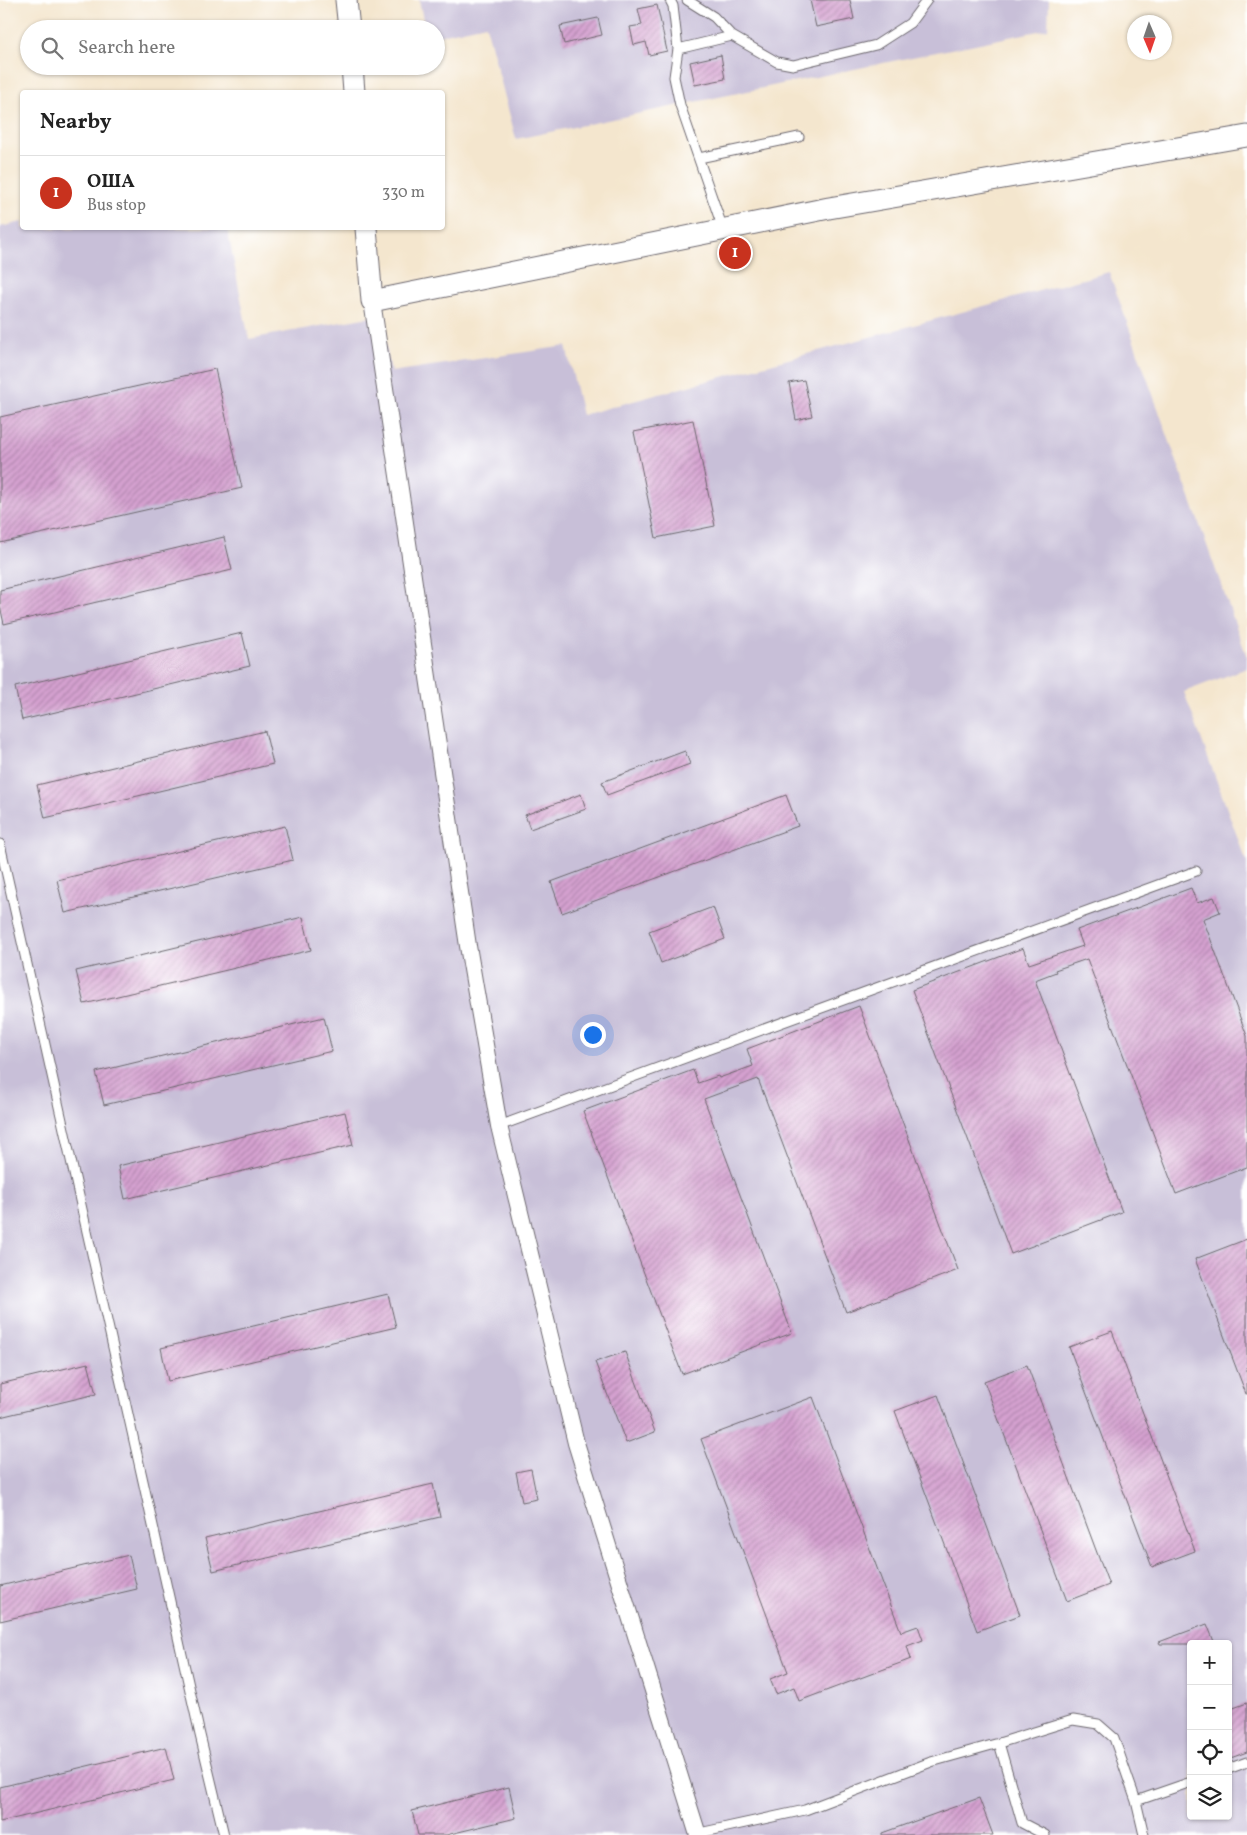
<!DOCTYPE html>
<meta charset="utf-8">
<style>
body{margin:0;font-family:Vollkorn,serif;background:#f6f6f6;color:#222}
.controls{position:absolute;right:15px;bottom:15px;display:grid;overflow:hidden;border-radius:5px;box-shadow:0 1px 4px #0004}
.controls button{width:45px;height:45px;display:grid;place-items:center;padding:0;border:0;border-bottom:1px solid #e0e0e0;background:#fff;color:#222;font:25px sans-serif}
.compass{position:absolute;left:1127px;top:15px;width:45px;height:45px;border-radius:50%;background:#fff;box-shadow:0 1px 4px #0004;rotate:178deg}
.you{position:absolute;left:592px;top:1034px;width:18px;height:18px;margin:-12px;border:4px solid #fff;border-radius:50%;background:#1a73e8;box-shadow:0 0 0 8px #1a73e833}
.badge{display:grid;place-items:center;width:32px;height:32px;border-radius:50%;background:#c8321e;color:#fff;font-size:16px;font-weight:700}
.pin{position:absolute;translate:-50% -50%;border:2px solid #fff;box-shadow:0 1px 5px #0006}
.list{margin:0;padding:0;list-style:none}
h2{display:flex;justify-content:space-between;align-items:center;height:65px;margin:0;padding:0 20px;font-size:21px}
h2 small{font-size:16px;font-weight:400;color:#767676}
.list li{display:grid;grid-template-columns:32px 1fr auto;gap:15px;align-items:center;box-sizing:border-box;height:75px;padding:0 20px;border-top:1px solid #e0e0e0}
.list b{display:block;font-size:19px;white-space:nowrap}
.list p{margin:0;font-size:16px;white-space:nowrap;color:#767676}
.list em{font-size:16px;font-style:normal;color:#767676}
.icon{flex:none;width:28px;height:28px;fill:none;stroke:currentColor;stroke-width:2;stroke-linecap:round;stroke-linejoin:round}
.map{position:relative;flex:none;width:1247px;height:1835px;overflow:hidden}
.search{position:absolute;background:#fff;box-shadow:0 1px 4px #0004;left:20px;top:20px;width:425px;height:55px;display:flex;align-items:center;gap:12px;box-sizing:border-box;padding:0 18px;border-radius:28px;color:#767676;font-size:19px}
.panel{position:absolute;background:#fff;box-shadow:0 1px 4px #0004;left:20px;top:90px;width:425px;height:140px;border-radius:5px}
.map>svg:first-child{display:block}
.industrial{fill:#c8bfd8;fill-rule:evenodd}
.building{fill:url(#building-hatch)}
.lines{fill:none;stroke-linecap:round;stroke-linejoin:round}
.service-casing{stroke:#6c676e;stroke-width:11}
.minor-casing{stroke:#6c676e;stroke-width:18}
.tertiary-casing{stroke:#6c676e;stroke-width:23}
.service{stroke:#fff;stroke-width:9}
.minor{stroke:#fff;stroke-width:16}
.tertiary{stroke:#fff;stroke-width:21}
</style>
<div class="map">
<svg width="1247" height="1835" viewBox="0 0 1247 1835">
<defs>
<pattern id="building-hatch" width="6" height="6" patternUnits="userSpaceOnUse" patternTransform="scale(1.25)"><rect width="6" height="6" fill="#d5a1d0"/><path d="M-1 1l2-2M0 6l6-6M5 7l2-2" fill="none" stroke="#ac83aa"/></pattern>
</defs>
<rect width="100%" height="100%" fill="#fff"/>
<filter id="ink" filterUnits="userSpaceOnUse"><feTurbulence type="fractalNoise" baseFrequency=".02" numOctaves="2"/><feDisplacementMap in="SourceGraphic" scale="10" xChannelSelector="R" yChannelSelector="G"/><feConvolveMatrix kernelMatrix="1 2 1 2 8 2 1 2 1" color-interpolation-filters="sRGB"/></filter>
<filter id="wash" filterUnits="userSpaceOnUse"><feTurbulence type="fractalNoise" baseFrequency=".0096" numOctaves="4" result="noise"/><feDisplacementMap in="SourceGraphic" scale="20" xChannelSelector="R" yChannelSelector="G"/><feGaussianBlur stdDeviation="1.12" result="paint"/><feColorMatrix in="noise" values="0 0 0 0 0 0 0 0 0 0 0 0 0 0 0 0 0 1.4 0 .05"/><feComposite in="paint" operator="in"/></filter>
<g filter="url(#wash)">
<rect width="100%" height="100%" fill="#f4e6ce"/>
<path class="industrial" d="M419,0H1049L1048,29L516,139L486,25L436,36V29H425Z
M22,222V228H227L249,339L380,315L391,372L566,346L582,415L1109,272L1247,657V668L1184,692L1247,863V1835H0V227ZM1191,1644H1228V1816H1191Z"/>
<g id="blocks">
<path class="building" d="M810,0H850L854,19L816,27Z
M657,5L667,51L649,55L646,42L634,45L630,27L642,25L638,9Z
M598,18L602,35L564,44L560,26Z
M721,55L725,79L695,85L690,62Z
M215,369L242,488L0,543V417Z
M804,380L812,416L796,420L789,383Z
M693,420L715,526L656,538L634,432Z
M224,537L232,570L4,624L0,606V590Z
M242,633L250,666L22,720L15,687Z
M265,731L273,764L45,818L37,785Z
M685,751L690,764L607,795L602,782Z
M581,794L586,809L530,829L525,815Z
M786,795L798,826L562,913L551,882Z
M285,826L293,860L65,913L57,880Z
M1191,888L1197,903L1214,897L1220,912L1203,919L1247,1036V1167L1176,1194L1087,959L1055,970L1056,972L1035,980L1122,1212L1011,1254L912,990L1023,948L1029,964L1083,946L1077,930Z
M713,907L725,939L661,963L649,931Z
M303,917L311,950L84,1004L76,971Z
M859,1006L958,1270L846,1312L758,1079L704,1099L792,1333L682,1374L583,1111L693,1070L698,1083L718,1076L719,1078L753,1066L747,1049Z
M324,1017L332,1051L104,1105L96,1072Z
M345,1112L353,1145L125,1199L118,1166Z
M1247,1239V1394H1246L1195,1259Z
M388,1294L396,1327L168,1381L161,1348Z
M1112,1331L1195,1551L1152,1567L1069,1347Z
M625,1352L655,1432L626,1443L595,1362Z
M88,1363L96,1394L0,1417V1384Z
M1027,1365L1109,1585L1067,1601L984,1381Z
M938,1395L1020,1615L977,1631L895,1411Z
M813,1397L901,1632L918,1626L923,1640L907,1646L911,1659L799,1701L794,1687L776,1694L770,1679L788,1672L701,1439Z
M531,1469L537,1499L522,1502L516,1472Z
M433,1484L440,1517L213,1571L205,1538Z
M129,1555L137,1589L0,1621V1586Z
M1207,1624L1215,1644H1160L1159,1642Z
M1247,1703V1752L1228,1759V1710Z
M166,1747L174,1780L0,1822V1787Z
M509,1787L516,1818L446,1835H418L412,1811Z
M979,1798L993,1835H882V1833Z"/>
</g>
</g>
<g filter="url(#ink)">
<use href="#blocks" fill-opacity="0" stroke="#6c676e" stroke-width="1"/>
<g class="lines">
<defs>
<path id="service" d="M670,0L673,6L678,49L674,77L680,105L723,229
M687,0L714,17L732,36L777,62L793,65L876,45L910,23L927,0
M678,49L732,36
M699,158L799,137
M0,844L200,1735L224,1835
M499,1126L1196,871
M999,1743L1073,1720L1098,1724L1114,1738L1136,1801L1144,1835
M1228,1769L1247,1762
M1136,1801L1191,1782
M695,1834L805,1810L931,1762L999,1743L1022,1823L1045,1835"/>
<path id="minor" d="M372,301L468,946L499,1126L576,1443L698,1835"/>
<path id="tertiary" d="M346,0L349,29
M352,66L354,92
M366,228L372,301L829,208L1247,136"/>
</defs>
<use href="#service" class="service-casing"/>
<use href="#minor" class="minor-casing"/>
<use href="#tertiary" class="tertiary-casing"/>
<use href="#service" class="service"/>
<use href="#minor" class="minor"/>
<use href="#tertiary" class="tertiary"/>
</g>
</g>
</svg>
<div class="controls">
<button>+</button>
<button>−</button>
<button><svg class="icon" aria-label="locate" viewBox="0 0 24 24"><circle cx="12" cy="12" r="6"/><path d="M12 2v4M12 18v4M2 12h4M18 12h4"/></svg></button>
<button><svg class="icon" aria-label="layers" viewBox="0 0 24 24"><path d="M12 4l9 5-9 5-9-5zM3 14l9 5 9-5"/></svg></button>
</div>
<svg class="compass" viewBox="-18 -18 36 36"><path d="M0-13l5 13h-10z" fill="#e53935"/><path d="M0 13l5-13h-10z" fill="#767676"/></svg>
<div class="you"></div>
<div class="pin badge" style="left:735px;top:253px">1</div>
<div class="search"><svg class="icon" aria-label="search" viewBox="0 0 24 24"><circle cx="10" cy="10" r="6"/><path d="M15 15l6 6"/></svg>Search here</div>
<section class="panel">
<h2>Nearby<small></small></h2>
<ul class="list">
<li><span class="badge">1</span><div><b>ОША</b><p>Bus stop</p></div><em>330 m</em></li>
</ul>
</section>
</div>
